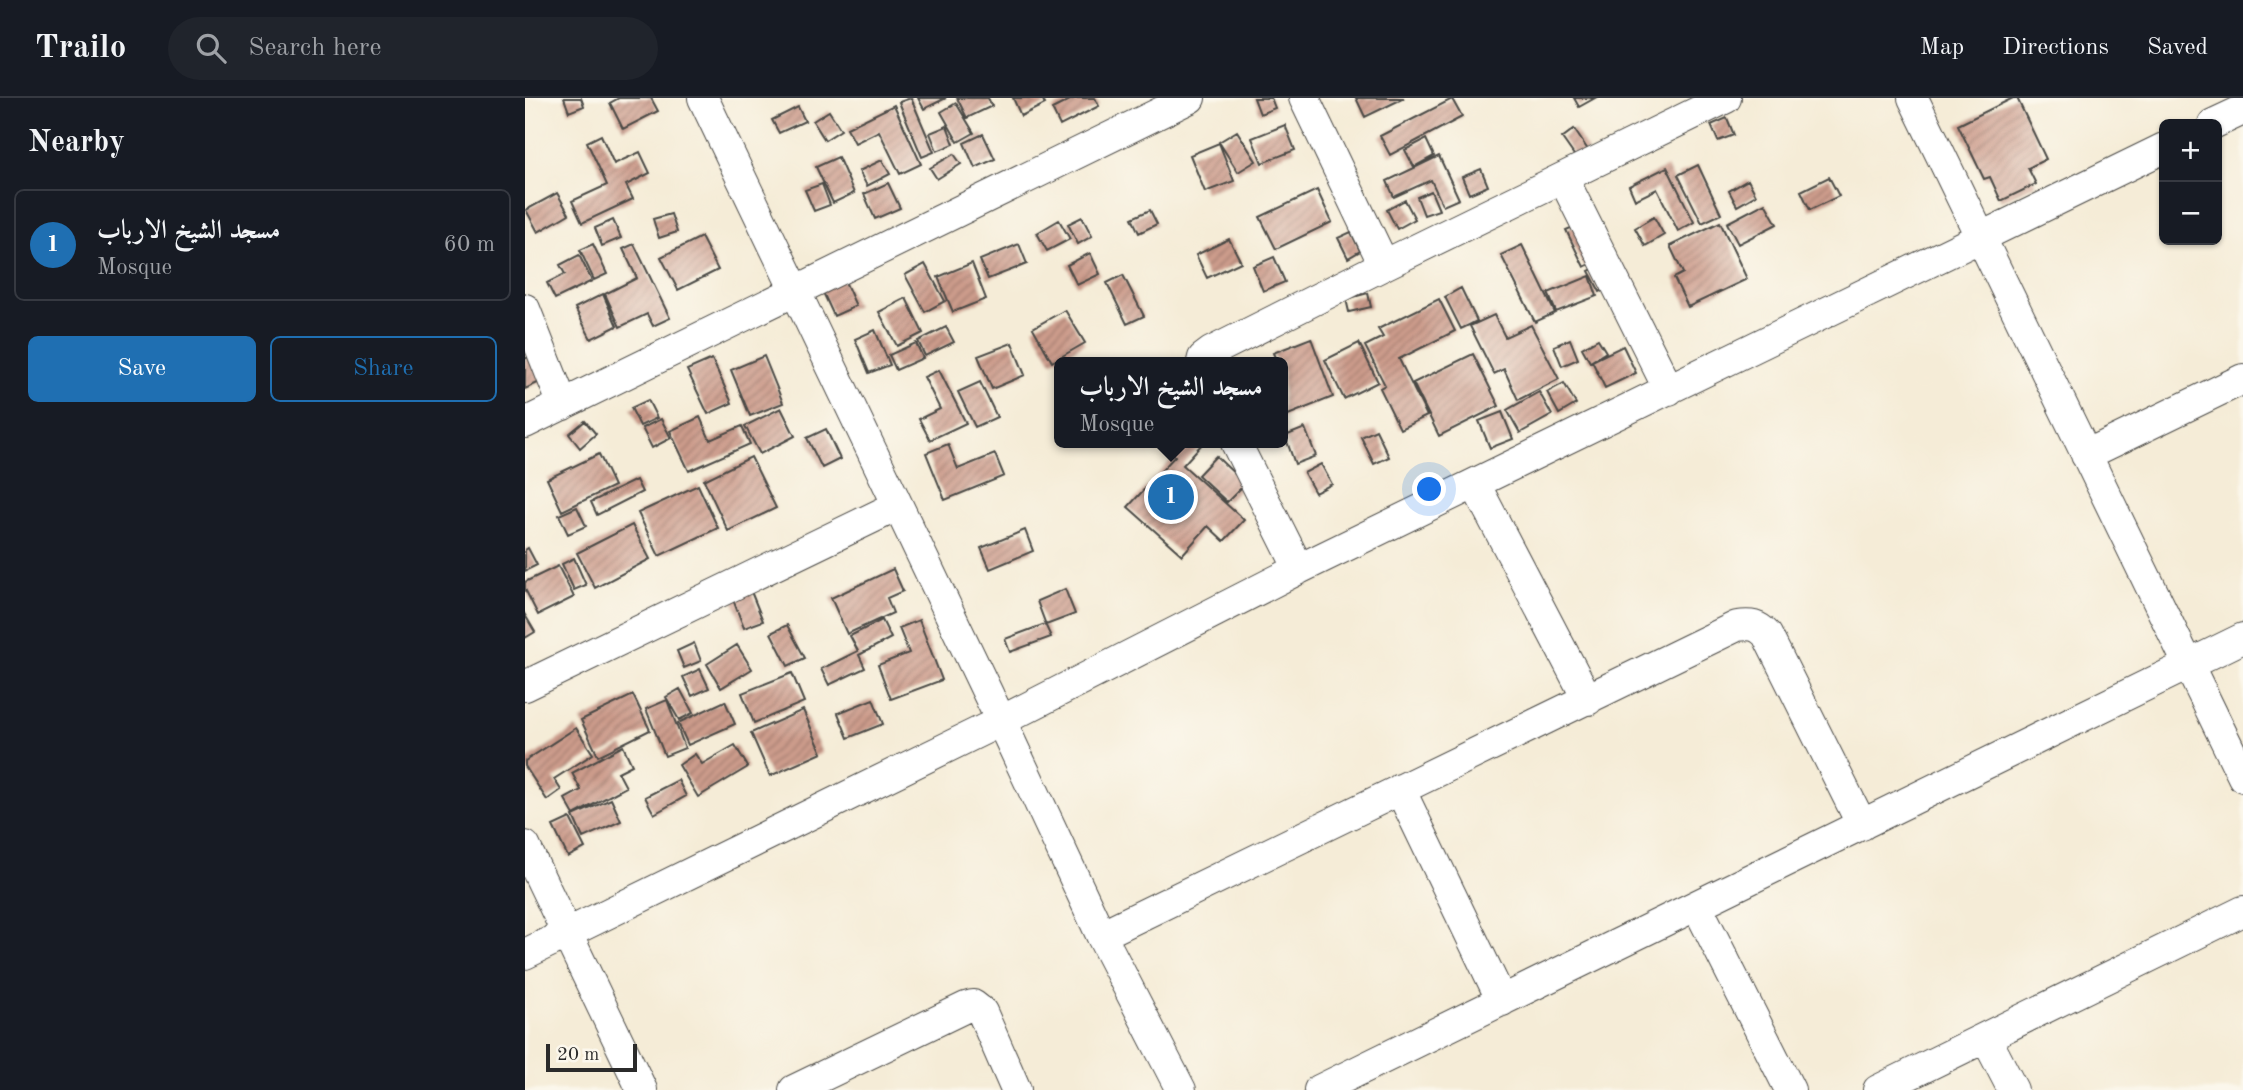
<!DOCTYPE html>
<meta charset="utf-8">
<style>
body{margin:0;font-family:"Old Standard TT",Amiri,serif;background:#20242c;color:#f1f3f6}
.controls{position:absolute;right:21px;top:21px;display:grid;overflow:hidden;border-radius:10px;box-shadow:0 2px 5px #0004}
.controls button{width:63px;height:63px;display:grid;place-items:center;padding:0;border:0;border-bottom:2px solid #363941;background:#171b24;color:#f1f3f6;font:35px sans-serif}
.scale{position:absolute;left:21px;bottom:18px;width:91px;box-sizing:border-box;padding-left:7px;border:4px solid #2b2b2b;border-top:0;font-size:19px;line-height:24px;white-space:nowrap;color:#2b2b2b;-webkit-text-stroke:5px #fbf7ec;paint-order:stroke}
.you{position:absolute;left:905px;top:392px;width:24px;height:24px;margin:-18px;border:5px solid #fff;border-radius:50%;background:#1a73e8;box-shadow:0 0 0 10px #1a73e833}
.badge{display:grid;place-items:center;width:46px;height:46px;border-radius:50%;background:#1f6fb2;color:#fff;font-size:23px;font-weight:700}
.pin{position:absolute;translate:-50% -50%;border:4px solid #fff;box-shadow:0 2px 7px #0006}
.popup{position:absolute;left:529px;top:259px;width:234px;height:91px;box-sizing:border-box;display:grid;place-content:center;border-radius:10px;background:#171b24;filter:drop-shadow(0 2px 5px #0005);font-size:23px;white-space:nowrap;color:#9ea1a6}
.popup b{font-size:26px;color:#f1f3f6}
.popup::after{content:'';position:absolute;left:50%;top:100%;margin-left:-14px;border:14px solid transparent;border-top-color:#171b24}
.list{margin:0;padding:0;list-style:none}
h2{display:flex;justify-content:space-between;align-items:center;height:91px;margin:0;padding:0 28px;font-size:30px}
h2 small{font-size:23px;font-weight:400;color:#9ea1a6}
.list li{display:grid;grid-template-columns:46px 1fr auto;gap:21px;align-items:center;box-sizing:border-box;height:112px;margin:0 14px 14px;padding:0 14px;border:2px solid #363941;border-radius:10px}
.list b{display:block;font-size:26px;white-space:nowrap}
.list p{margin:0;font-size:23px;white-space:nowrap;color:#9ea1a6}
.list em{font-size:23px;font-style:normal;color:#9ea1a6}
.actions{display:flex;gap:14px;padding:21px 28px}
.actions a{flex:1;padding:16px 0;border:2px solid #1f6fb2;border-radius:10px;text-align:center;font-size:24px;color:#1f6fb2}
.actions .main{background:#1f6fb2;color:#fff}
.icon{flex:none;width:38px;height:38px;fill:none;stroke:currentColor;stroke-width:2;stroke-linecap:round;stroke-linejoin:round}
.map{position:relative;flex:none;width:1718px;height:992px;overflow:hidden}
header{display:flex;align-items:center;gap:42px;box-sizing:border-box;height:98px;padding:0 35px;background:#171b24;border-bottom:2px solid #363941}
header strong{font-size:33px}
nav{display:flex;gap:38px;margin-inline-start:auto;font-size:24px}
.search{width:490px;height:63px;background:#20242c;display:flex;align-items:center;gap:18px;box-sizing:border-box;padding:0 24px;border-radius:38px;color:#9ea1a6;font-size:26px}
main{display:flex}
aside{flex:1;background:#171b24}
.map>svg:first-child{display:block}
.building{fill:url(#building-hatch)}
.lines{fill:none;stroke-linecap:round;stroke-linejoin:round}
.street-casing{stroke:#494845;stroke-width:32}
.street{stroke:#fff;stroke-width:30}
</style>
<header>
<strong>Trailo</strong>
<div class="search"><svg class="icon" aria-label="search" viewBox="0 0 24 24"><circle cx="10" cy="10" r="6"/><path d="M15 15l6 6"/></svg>Search here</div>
<nav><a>Map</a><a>Directions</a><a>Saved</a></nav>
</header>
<main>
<aside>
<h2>Nearby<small></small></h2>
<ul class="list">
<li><span class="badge">1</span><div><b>مسجد الشيخ الارباب</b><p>Mosque</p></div><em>60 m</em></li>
</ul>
<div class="actions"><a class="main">Save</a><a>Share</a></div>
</aside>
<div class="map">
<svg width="1718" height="992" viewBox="0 0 1718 992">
<defs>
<pattern id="building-hatch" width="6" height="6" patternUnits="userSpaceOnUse" patternTransform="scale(1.75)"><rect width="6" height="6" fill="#cc9b8b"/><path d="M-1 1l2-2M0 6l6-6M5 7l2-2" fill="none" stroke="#a67f72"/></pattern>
</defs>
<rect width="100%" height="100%" fill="#fbf7ec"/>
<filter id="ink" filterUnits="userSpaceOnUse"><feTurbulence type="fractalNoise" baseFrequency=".0143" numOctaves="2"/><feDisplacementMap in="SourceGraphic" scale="14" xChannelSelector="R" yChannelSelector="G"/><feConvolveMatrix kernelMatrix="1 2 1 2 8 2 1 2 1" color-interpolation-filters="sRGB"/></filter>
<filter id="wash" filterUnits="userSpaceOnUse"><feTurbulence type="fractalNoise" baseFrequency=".00686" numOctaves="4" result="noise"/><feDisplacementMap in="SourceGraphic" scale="28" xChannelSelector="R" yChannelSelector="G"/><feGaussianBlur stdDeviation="1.57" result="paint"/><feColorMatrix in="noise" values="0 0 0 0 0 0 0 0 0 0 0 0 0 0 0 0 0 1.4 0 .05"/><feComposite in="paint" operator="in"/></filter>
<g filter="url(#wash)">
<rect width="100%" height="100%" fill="#f5ecd7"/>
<g id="blocks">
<path class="building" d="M39,0H56L59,8L44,14Z
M94,0H126L133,13L98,31L85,5Z
M386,0L409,54L397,59L374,4Z
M393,0H421L399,11Z
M432,0H463L467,8L442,20Z
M488,0H517L520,6L496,18Z
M549,0H570L574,8L535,28L527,11Z
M729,0H746L750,10L735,16Z
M831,0H879L840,19Z
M1049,0H1070L1054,9Z
M1488,0H1492L1521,61L1503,70L1511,86L1476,103L1465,79L1459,81L1433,27Z
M927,1L937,19L865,57L855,38Z
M431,5L449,35L433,44L416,14Z
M369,7L396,66L375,76L354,33L330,45L322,30Z
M273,9L280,23L254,35L247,22Z
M304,13L316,32L300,42L288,23Z
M1202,20L1209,37L1193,43L1186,27Z
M760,27L770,52L737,65L727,40Z
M422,28L429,46L412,53L405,35Z
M1049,31L1063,52L1051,60L1037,40Z
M712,33L731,63L713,74L694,44Z
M458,36L470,61L450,70L439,45Z
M76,37L89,66L115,54L125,75L101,87L108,101L57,125L47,103L82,87L62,44Z
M901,41L909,58L889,69L880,52Z
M694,45L709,83L680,94L665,57Z
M429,56L436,66L412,81L405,70Z
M914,58L934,101L918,108L906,82L869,99L862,83Z
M313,59L329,95L308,105L291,69Z
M357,62L365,76L342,88L334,73Z
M1173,67L1196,116L1177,125L1153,77Z
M1142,69L1169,124L1153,133L1132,91L1110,102L1104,88Z
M956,71L963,88L944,96L937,79Z
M1304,79L1314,98L1285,112L1276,93Z
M1223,82L1231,97L1212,108L1204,93Z
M363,85L375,110L350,121L339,96Z
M297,86L305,107L289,113L280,92Z
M792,92L807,124L751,151L735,119Z
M906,93L914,112L899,117L892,99Z
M32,95L44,116L13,134L1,112Z
M880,102L890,121L872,131L862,112Z
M1240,105L1252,126L1213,146L1202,125Z
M625,112L632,126L614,135L607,120Z
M146,116L152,134L134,140L128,121Z
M557,119L567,138L553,146L543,126Z
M1129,119L1139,137L1120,148L1110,130Z
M88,122L96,140L77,148L70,130Z
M534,122L545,141L522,153L512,135Z
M1195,124L1222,181L1163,209L1149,180L1158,175L1145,148Z
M1053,127L1071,163L1059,169L1041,132Z
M826,134L835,153L823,160L813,140Z
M176,139L193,172L153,192L136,159Z
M704,141L716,164L682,180L671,157Z
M68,146L82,176L69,182L55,152Z
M109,146L145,220L128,228L122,216L95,229L80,196L112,180L98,151Z
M494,146L502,166L463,181L455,162Z
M997,147L1030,215L1010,224L976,157Z
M565,155L575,176L552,187L542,167Z
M54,157L67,183L30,201L22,185L40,176L35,167Z
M749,159L760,184L738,193L728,168Z
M447,165L461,201L428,214L413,179Z
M400,166L420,203L400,214L380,177Z
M1072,169L1083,190L1075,194L1064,173Z
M598,177L619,218L602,226L582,185Z
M1065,178L1072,198L1031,214L1023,195Z
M318,179L331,208L309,218L296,190Z
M936,190L952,223L936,231L920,199Z
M843,195L846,209L824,214L821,201Z
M78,196L92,228L66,241L50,210Z
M381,200L398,235L372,248L354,214Z
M914,201L930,233L874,261L902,318L875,331L855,290L860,287L840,248L858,239L853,231Z
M540,212L560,245L527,264L508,230Z
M969,217L980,239L1006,227L1034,281L993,302L979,271L969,276L945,228Z
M421,229L429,244L400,258L393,243Z
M350,232L365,267L344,275L330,241Z
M786,240L808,299L758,319V264H752L748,255Z
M1045,241L1053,261L1037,268L1029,248Z
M1073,241L1081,254L1065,264L1057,250Z
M391,245L398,260L371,272L364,257Z
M487,245L500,277L467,291L453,258Z
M834,245L853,284L819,301L800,262Z
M1098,248L1111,275L1080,290L1067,263Z
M948,256L974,308L914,338L888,285Z
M5,258L17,283L0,291V261Z
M239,258L258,305L225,318L206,272Z
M187,261L207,305L183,316L162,272Z
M414,272L441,325L405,342L394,321L415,311L399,279Z
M455,284L472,319L450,329L433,294Z
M1039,285L1051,306L1034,316L1022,294Z
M1014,294L1027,317L995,335L982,312Z
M123,302L132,320L115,328L106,310Z
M256,310L270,338L235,356L220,328Z
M977,314L988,341L965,350L954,323Z
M175,319L185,342L217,328L225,346L164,373L145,333Z
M136,321L146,340L127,350L117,330Z
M60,323L71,336L55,350L44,336Z
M780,330L791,358L770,366L760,338Z
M301,331L315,361L297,370L282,340Z
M851,332L864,359L849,366L836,339Z
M648,345H678L658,367L719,422L699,443L683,428L657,457L603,409L650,358L642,351Z
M423,346L433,371L470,356L479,378L420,402L401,355Z
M74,356L89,388L37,413L22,381Z
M691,358L720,386L702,404L673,377Z
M226,359L251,410L203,433L179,382Z
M796,366L807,386L790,395L779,375Z
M111,382L117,394L72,417L66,404Z
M173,387L193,430L134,458L113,415Z
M52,409L61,428L43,436L34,417Z
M107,427L125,461L70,490L52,455Z
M500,432L508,453L465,471L456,450Z
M3,450L12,467L0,473V452Z
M49,460L61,487L49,492L37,466Z
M33,468L49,499L13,517L0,491V484Z
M368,471L378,493L362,500L368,515L322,536L306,500Z
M225,491L238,523L219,530L207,499Z
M540,491L550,516L521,527L512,503Z
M0,517L10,534L0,540Z
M357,522L366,540L334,557L340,570L304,587L296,571L333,553L325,538Z
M394,522L417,582L366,601L353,567L384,555L374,530Z
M520,526L526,539L485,554L480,541Z
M262,527L280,560L263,568L246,535Z
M169,545L176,563L159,570L152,553Z
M212,547L227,571L196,590L182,566Z
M175,571L184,590L167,598L158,579Z
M267,575L279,604L229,625L217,595Z
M155,591L168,615L154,622L141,599Z
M108,597L125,632L73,658L56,622Z
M348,601L358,626L323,640L313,615Z
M142,602L160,650L140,658L121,611Z
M200,603L210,626L163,647L153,625Z
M278,612L297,655L245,678L226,635Z
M51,630L68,656L29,681L36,692L22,702L0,668V663Z
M210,647L223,669L173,699L154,667L170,656L177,666Z
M98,648L107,667L93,674L101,689L49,717L40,701L56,692L47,675Z
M153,682L161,698L129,716L120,699Z
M86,701L96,723L58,740L48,718Z
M45,720L60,750L43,759L28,728Z"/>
</g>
</g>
<g filter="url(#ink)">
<use href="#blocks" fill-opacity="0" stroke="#494845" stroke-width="2"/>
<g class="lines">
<defs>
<path id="street" d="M178,0L476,623L576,837L656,992
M779,0L859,167
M1388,0L1718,679
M1688,26L1718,12
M1038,80L1144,292
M0,211L38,307
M677,264L678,260L686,254L859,167L1201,0
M0,325L665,0
M711,345L774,471
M1561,357L1718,281
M950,386L1063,602
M0,588L372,408
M875,691L977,903
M0,748L117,992
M1172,808L1265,992
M576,837L1212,528C1226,526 1233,527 1242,537L1337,727
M0,856L476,623L774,471L1639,50
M1461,940L1488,992
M269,992L441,909L448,907L457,914L491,992
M794,992L1718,540
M1353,992L1718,813"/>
</defs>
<use href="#street" class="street-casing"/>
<use href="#street" class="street"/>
</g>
</g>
</svg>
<div class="controls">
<button>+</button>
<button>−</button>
</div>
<div class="scale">20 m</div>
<div class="you"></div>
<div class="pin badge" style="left:646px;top:399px">1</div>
<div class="popup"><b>مسجد الشيخ الارباب</b>Mosque</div>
</div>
</main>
